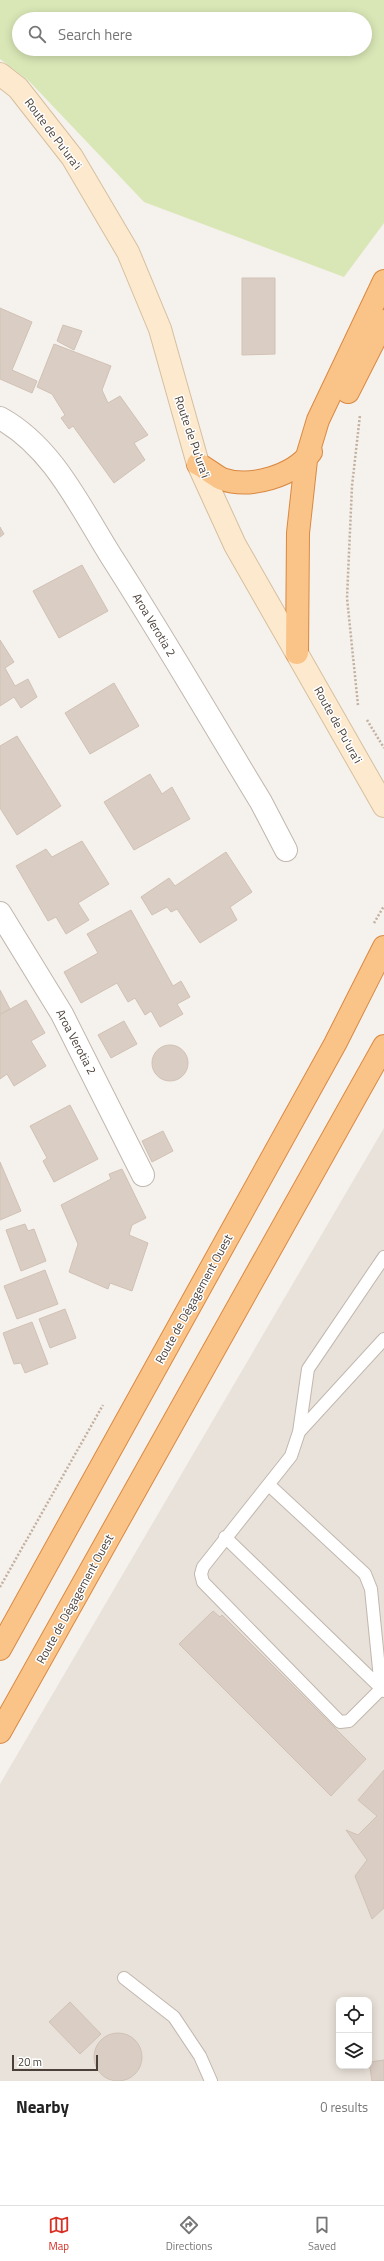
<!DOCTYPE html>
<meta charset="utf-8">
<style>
body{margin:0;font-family:"Titillium Web",sans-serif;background:#f6f6f6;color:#222}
.controls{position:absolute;right:12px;bottom:12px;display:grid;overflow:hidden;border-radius:8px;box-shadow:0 2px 10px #0003}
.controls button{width:36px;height:36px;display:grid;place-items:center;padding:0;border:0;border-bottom:1px solid #e0e0e0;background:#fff;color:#222;font:20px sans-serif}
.scale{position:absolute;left:12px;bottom:10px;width:86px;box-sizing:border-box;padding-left:4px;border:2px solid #4a4039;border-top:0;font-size:11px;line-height:14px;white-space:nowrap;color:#4a4039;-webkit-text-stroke:3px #fff;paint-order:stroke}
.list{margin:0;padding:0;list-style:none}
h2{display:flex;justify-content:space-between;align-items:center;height:52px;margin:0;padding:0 16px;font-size:17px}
h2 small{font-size:13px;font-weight:400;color:#767676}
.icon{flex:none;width:22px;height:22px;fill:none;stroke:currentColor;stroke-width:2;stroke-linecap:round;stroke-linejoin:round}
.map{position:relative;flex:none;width:384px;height:2081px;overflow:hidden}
.search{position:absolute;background:#fff;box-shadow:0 2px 10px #0003;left:12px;right:12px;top:12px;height:44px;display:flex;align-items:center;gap:10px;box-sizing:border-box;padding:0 14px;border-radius:22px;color:#767676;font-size:15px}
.sheet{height:124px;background:#fff}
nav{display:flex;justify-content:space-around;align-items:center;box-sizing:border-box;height:56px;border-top:1px solid #e0e0e0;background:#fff;font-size:11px;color:#767676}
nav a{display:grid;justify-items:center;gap:2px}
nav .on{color:#d93025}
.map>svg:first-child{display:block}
.residential{fill:#e9e2da;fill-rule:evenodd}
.green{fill:#d9e7b6;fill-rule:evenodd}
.building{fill:#dacec4;stroke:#d1c1b5}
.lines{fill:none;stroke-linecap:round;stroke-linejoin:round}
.service-casing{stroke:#c1b7ae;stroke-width:14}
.minor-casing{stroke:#c1b7ae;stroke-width:24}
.secondary-casing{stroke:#d6bf9f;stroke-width:24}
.trunk-casing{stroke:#d98942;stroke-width:24}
.path{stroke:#c2b0a0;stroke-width:2.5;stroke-dasharray:2 2;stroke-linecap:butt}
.service{stroke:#fff;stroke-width:12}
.minor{stroke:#fff;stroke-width:22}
.secondary{stroke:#fdeace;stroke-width:22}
.trunk{stroke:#fac489;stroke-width:22}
.labels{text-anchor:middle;stroke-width:3;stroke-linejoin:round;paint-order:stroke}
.street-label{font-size:12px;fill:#4a4039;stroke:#fff}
</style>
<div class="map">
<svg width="384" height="2081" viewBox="0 0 384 2081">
<rect width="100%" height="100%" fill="#f5f1ec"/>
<path class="residential" d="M384,1128V2081H0V1784ZM339,2000H369V2066H339Z"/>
<path class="green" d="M0,0H384V223L344,277L144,202L29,81L0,59ZM19,19H365V49H19Z"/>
<path class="building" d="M242,278H275V354L242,355Z
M0,308L32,322L12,370L37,381L32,393L0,379Z
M63,325L82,331L74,350L57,341Z
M54,344L111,366L102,390L108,403L120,396L148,435L134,443L145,460L114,483L73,426L69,429L61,418L65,415L52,394L37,387Z
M0,527L4,534L0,537Z
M82,565L108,611L59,638L33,591Z
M0,640L14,662L5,668L15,686L28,679L37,697L21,708L14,697L0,706Z
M114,683L139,726L90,754L65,713Z
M17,736L61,806L17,835L0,808V746Z
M150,774L162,794L172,787L190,819L134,850L104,802Z
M82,841L109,884L78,903L89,920L66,934L56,917L48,921L16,866L46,849L52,857Z
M226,852L252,892L230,907L237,920L200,943L177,909L171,912L167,907L152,915L141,897L169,878L175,886Z
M131,910L173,986L181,981L190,997L177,1004L183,1014L160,1027L151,1011L145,1015L135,998L128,1002L117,983L81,1003L64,972L98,953L87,934Z
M0,990L10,1009L0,1014Z
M26,1000L45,1033L31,1041L46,1066L14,1086L7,1074L0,1079V1015Z
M124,1021L137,1044L111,1058L98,1035Z
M152 1063a18 18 0 1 1 36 0a18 18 0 1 1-36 0Z
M70,1105L98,1159L54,1182L43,1161L47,1158L30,1126Z
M163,1131L173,1151L152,1162L142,1141Z
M0,1162L21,1211L0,1220Z
M122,1169L146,1218L132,1225L129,1235L148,1243L132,1291L110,1283L108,1289L69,1272L78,1244L61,1205L111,1179L109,1174Z
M25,1224L28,1231L34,1229L46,1261L21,1271L6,1230Z
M45,1270L58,1304L17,1319L4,1286Z
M65,1309L76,1338L50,1348L39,1319Z
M32,1322L48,1364L25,1373L21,1363L14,1364L3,1333Z
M213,1611L220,1617L222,1615L366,1759L331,1796L179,1644Z
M384,1770V1908L372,1919L355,1876L367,1860L346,1830L358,1835L377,1816L358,1800Z
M70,2002L101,2034L80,2054L49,2022Z
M94 2057a24 24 0 1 1 48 0a24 24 0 1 1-48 0Z
M384,2060V2081H372L369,2062Z"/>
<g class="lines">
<defs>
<path id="service" d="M299,1432L384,1339
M269,1485L365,1574L371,1589L381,1689
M225,1537L384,1691
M381,1689L349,1721L340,1722L203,1582L201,1574L203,1567L291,1456L299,1432L308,1369L384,1257
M124,1978L174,2017L200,2056L211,2081"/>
<path id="minor" d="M0,418C53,447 80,507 111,556C163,637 211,720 261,802L286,850
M0,913L62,1014L143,1175"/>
<path id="secondary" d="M0,74L18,88L72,157L128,252L160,329L198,464L235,545L384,806"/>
<path id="trunk" d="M348,392L384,321
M198,464C206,468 214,475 222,479C250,489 294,476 311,452
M297,653L298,533L306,460L318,420L384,281
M0,1649L335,1044L384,947
M0,1732L384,1046"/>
</defs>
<use href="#service" class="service-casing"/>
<use href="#minor" class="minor-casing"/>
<use href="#secondary" class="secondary-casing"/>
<use href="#trunk" class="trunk-casing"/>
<path class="path" d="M358,705L347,598L352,486L360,415
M367,720L384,748
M374,923L384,906
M0,1587L103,1405"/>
<use href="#service" class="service"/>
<use href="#minor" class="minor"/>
<use href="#secondary" class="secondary"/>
<use href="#trunk" class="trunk"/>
</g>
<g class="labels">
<g class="street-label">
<text transform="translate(53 134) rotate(53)" y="4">Route de Pu'ura'i</text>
<text transform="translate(192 437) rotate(71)" y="4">Route de Pu'ura'i</text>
<text transform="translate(154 625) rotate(59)" y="4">Aroa Verotia 2</text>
<text transform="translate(338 725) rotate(61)" y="4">Route de Pu'ura'i</text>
<text transform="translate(76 1042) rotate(62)" y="4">Aroa Verotia 2</text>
<text transform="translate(194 1299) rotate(-61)" y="4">Route de Dégagement Ouest</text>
<text transform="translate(75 1599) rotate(-61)" y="4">Route de Dégagement Ouest</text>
</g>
</g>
</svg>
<div class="controls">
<button><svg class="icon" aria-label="locate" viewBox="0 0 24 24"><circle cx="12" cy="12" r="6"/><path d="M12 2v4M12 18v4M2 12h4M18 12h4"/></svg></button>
<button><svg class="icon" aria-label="layers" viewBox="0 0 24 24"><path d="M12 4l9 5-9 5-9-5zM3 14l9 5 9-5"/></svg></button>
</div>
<div class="scale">20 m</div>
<div class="search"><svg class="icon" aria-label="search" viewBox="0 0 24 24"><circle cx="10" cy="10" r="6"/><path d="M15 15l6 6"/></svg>Search here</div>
</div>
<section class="sheet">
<h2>Nearby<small>0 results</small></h2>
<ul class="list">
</ul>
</section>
<nav>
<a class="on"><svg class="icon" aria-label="map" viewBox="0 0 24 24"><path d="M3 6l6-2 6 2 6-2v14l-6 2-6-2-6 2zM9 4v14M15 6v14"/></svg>Map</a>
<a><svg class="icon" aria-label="directions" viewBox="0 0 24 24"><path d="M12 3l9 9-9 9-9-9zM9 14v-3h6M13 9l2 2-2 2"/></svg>Directions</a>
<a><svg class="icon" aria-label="saved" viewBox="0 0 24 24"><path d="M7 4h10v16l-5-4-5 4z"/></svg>Saved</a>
</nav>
